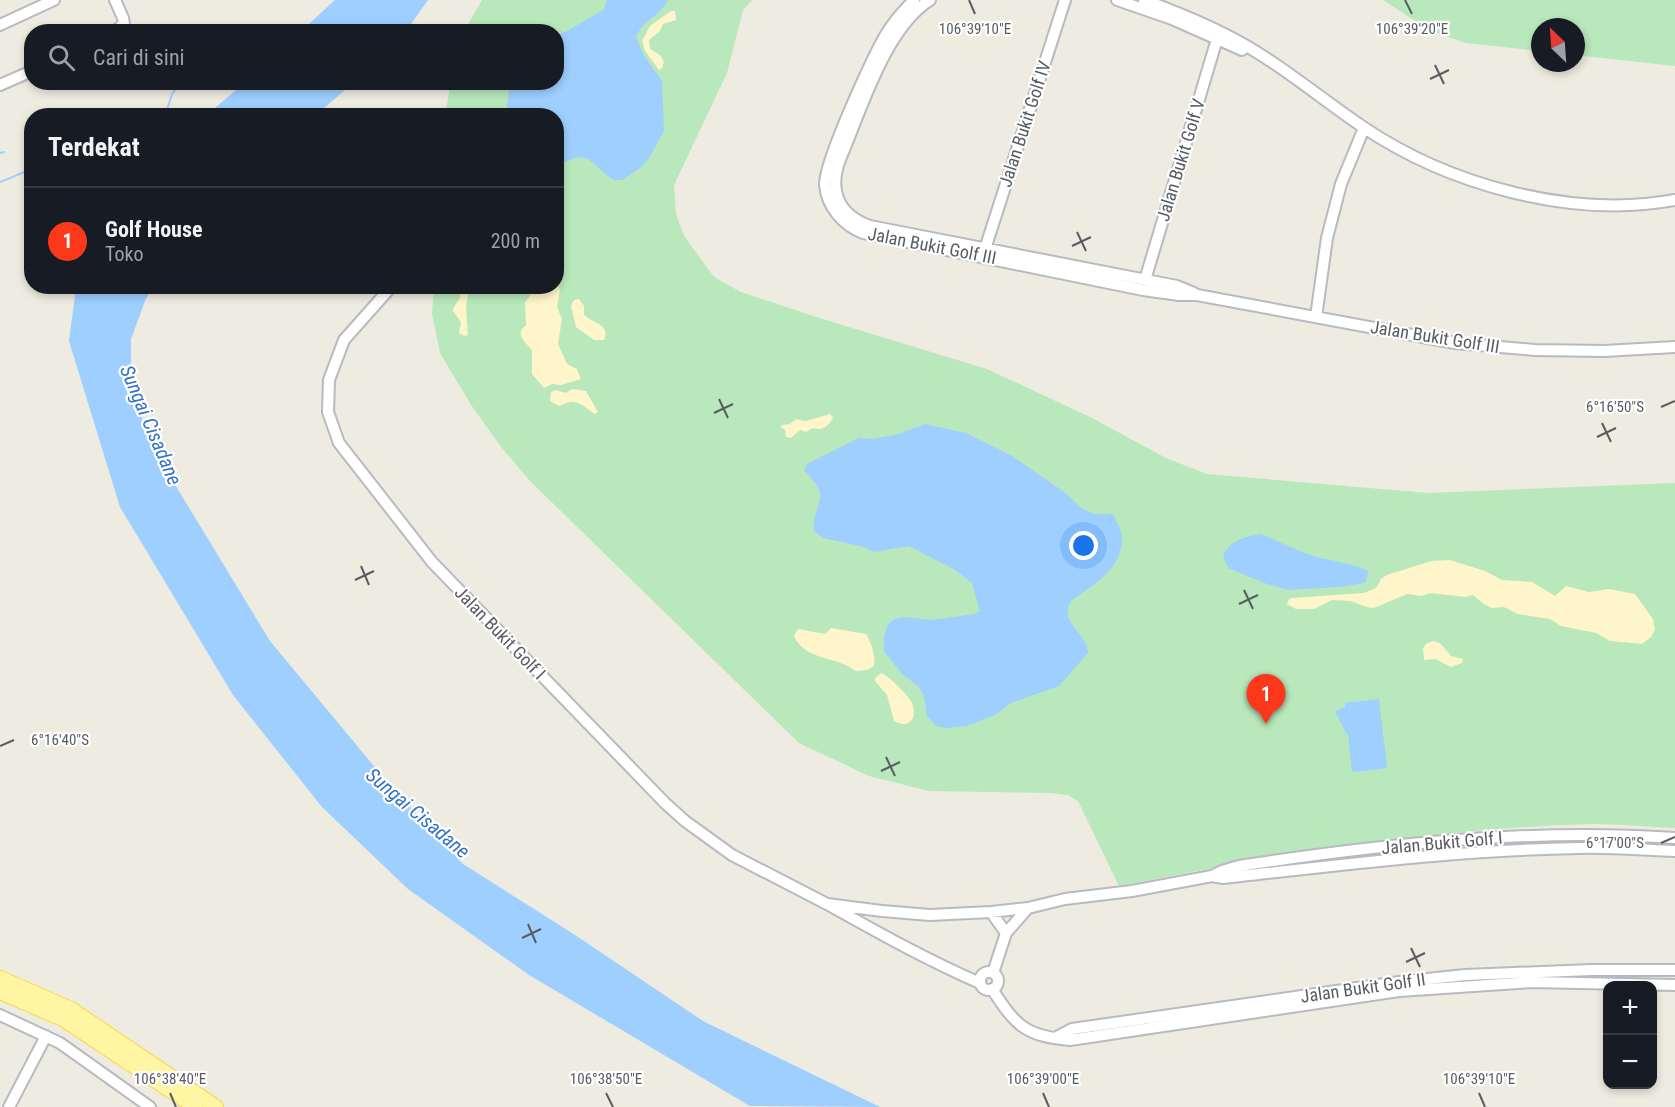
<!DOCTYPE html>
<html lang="id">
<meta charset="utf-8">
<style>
body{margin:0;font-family:"Roboto Condensed",sans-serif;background:#20242c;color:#f1f3f6}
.controls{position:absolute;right:18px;bottom:18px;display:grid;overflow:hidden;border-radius:12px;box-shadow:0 3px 9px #0003}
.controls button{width:54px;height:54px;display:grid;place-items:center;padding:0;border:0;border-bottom:2px solid #363941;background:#171b24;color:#f1f3f6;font:30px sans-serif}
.compass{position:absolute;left:1531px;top:18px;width:54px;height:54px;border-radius:50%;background:#171b24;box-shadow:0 3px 9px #0003;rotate:335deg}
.you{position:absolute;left:1084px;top:546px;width:21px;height:21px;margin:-15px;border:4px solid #fff;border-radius:50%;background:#1a73e8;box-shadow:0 0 0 9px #1a73e833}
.badge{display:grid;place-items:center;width:39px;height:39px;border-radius:50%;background:#fb3819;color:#fff;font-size:20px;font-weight:700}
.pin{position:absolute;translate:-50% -50px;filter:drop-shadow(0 2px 3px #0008)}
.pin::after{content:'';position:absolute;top:32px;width:21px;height:18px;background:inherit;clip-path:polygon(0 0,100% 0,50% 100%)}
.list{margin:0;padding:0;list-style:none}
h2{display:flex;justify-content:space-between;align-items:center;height:78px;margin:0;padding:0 24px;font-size:26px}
h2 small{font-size:20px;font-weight:400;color:#9ea1a6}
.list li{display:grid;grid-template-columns:39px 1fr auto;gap:18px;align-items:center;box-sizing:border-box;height:108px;padding:0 24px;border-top:2px solid #363941}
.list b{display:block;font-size:22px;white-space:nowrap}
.list p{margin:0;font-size:20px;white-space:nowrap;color:#9ea1a6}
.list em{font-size:20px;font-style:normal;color:#9ea1a6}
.icon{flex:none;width:33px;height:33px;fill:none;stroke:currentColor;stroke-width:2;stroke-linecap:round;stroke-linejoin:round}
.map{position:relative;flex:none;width:1675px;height:1107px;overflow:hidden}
.search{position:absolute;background:#171b24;box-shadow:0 3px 9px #0003;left:24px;top:24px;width:540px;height:66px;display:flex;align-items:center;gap:15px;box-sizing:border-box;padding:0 21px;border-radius:24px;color:#9ea1a6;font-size:22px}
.panel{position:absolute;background:#171b24;box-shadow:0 3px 9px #0003;left:24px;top:108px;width:540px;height:186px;border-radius:24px}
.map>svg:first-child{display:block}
.green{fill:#b9e8bc}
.sand{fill:#fef5ca}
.water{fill:#9ecfff}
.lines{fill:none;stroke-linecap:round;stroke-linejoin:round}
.stream{stroke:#9ecfff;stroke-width:2}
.minor-casing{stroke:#b8bac1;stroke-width:14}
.major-casing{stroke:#ffd647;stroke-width:16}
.minor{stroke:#fff;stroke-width:10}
.major{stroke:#fff6a3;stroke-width:14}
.ticks{fill:none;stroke:#595c63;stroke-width:2}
.labels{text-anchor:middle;stroke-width:4.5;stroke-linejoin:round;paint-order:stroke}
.street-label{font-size:18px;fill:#595c63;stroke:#fff}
.water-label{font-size:20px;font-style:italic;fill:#3372c5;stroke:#fff}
.ticks-label{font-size:15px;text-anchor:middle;fill:#595c63;stroke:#fff;stroke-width:4.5;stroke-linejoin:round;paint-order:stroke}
</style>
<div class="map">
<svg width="1675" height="1107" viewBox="0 0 1675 1107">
<rect width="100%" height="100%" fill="#eeebe0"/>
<path class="green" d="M482,0H752L743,10L727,73L674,185L676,214L684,236L714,277L741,292L816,317L987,369L1092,418L1166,458L1207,474L1428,493L1675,483V828C1648,827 1620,824 1593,824C1433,828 1275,856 1119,886L1078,801L1068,795L1051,793L929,791L869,776L799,743L530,481L502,448L471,405L440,353L432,314L434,287L556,286V116L445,115L451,83L556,82V32L464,31Z
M1383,0H1675V66L1576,55V27H1540V51L1465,43L1429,30Z"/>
<path class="sand" d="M671,11H675L676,20L663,24L660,31L649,40L650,49L660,55L664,62L662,68L659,70L645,51L642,41L650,26Z
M557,282L560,290L557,307L562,319L558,344L567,364L577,369L581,379L561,385L552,384L544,388L532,374V350C525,341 514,334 526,325L525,302L530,296V287L556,286Z
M463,289L468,292L466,308L468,335L465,336L459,333L461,322L453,311L454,307L460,298L461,290Z
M579,299L584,306V315C592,323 611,324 604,340H594L576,327L571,306L574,300Z
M572,389L586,391L598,412L595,414C588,410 581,402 573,402C569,401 563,405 559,406L550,401L551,392L555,390L566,393Z
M830,414L833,418C828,427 822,431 813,428L806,432L800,430L791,438L786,437L785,430L780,427L782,425L790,424L796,419L806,421Z
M1450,560L1485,571L1502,580L1532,582L1555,596L1566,586L1589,592L1609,589L1635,594L1653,619L1655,630L1651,637L1642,644L1610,641L1596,633L1561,626L1550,619L1518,614L1504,607L1492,608L1485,605L1473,595L1465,597L1430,593L1422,596L1407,594L1374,608L1366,607L1351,601L1332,600L1314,609H1296L1287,604L1289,599L1292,598L1364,593L1376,588L1381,579L1387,575L1431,561Z
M831,628L866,634C871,642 876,656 874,666L867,670L856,671C837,656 805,661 794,636L798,629L825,634Z
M1434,641L1441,644L1451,656L1463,659L1462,663L1451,667L1435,659L1424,660L1423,648L1427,643Z
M881,673C889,676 908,695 912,703C918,718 909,730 894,721L887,695L875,681V678Z"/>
<path class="water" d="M335,0H428L406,31H301Z
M607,0H668C660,16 643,20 636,37L643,54L662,81L664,131L648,160L640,168L622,180H614C590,165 589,145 557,167L556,116L510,115L507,105L510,83L556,82L557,35L567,31L600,12L604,9Z
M244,83V82L353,83L316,115H207Z
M76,287H152L145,301L131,339V389L154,450L270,641L388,783L463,864L575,935L703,1021L880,1107L750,1106L529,975L408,889L322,807L233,695L120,507L69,341Z
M925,424L966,433L1012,456L1067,494L1081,508L1094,514H1113C1116,521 1121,529 1122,536C1123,569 1094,584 1071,601C1058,623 1088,633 1088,653L1059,686L1011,703L995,715L967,726L946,728L936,726L927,716L924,696L918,686L902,674L884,651V636L888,624L894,619L905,617L932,620L975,614L980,611L972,583L955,570L909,546L874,552L864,547L823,538L814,531C811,513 824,504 819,489C816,482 808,475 804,470L807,464L859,438L871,439L896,435Z
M1261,534C1278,541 1295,550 1313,556C1331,561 1349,563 1367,570L1368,574L1365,583L1340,587L1289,590L1267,584L1228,568L1223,557C1228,541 1246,536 1261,534Z
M1379,699L1387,768L1352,772L1348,733H1346L1335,711L1345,707V703Z"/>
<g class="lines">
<path class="stream" d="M165,116L172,94L181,82
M0,153L4,152
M0,182L32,169"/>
<defs>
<path id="minor" d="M914,0C903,11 893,22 885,36C872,59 824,162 825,185C827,207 843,225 863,233L1143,290L1179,295H1197L1455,343L1535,350L1604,351L1675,347
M930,0C886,27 861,110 841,157C828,189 837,214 870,226L1177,286L1194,293
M1117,0L1172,19L1242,50
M1144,0C1174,11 1204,23 1232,38C1278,62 1320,98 1363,127C1449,185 1572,219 1675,200
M0,25L54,0
M114,32L124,24L123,18L115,0
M0,85L32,71
M985,249L1065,0
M1145,280L1217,39
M392,286L344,340L329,380L328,412L339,443L432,562L665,803L685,821L732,855L827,904
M1316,317L1327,238L1341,184L1364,128
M1212,876L1223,878C1341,865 1459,850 1579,848C1611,847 1643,850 1675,851
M991,912L1006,933
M980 981a9 9 0 1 1 18 0a9 9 0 1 1-18 0Z
M993,973L1006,933L1028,908
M980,983C927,960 877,932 827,904L882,911L930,915L991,912L1028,908L1065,899L1132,891L1212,876L1222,871L1239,866C1382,844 1530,828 1675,838
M992,989C1016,1026 1025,1036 1070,1040L1399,991L1532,982L1675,985
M0,1015L60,1043L150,1107
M1055,1038L1072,1029L1399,982L1465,975L1591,970H1675
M9,1107L46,1036"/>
<path id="major" d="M0,978L71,1009L216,1107
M0,992L63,1019L195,1107"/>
</defs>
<use href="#minor" class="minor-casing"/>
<use href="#major" class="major-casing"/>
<use href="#minor" class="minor"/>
<use href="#major" class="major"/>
</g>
<path class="ticks" d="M969,0L975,14M1405,0L1412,14M1435,65L1444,84M1430,79L1449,70M1077,232L1086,251M1072,246L1091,237M719,399L728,418M1661,407L1675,401M714,413L733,404M1602,423L1611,442M1597,437L1616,428M361,566L369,585M355,580L374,571M1244,590L1253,609M1239,604L1258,595M0,746L14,740M886,757L895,776M881,771L900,762M1661,843L1675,837M528,924L536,943M522,938L541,929M1411,948L1420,967M1406,962L1425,953M170,1093L176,1107M606,1093L613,1107M1043,1093L1049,1107M1479,1093L1485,1107"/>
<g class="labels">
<g class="street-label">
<text transform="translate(1025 124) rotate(-72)" y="6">Jalan Bukit Golf IV</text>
<text transform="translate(1181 160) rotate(-73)" y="6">Jalan Bukit Golf V</text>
<text transform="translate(932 246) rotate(11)" y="6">Jalan Bukit Golf III</text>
<text transform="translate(1435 337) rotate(9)" y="6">Jalan Bukit Golf III</text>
<text transform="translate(500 633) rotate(46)" y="6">Jalan Bukit Golf I</text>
<text transform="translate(1442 843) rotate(-5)" y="6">Jalan Bukit Golf I</text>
<text transform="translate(1363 988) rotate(-8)" y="6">Jalan Bukit Golf II</text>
</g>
<g class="water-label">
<text transform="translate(151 425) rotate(67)" y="7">Sungai Cisadane</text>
<text transform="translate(418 813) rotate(40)" y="7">Sungai Cisadane</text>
</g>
</g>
<g class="ticks-label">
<text x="975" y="34">106°39'10"E</text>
<text x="1412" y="34">106°39'20"E</text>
<text x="1615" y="412">6°16'50"S</text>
<text x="60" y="745">6°16'40"S</text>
<text x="1615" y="848">6°17'00"S</text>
<text x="170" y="1084">106°38'40"E</text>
<text x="606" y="1084">106°38'50"E</text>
<text x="1479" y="1084">106°39'10"E</text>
<text x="1043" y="1084">106°39'00"E</text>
</g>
</svg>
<div class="controls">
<button>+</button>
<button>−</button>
</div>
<svg class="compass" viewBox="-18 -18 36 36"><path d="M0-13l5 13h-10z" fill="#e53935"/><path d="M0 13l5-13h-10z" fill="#9ea1a6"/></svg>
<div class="you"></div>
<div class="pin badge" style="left:1266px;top:724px">1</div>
<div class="search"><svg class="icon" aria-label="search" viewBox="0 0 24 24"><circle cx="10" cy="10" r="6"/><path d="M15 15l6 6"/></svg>Cari di sini</div>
<section class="panel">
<h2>Terdekat<small></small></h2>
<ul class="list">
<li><span class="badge">1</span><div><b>Golf House</b><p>Toko</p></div><em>200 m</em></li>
</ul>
</section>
</div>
